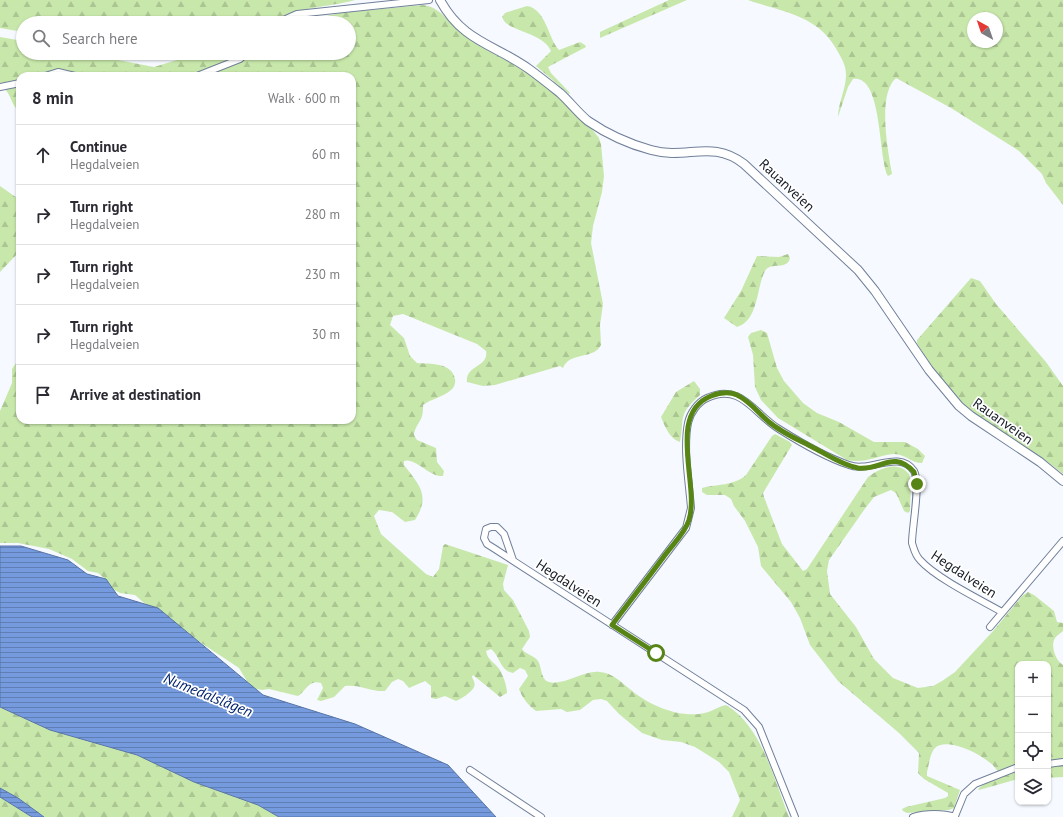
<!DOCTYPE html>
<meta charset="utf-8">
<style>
body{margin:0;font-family:"PT Sans",sans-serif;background:#f2f2f3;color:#2b2b33}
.controls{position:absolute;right:12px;bottom:12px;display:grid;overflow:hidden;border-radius:8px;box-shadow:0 1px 3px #0004}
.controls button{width:36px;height:36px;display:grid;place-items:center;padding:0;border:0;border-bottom:1px solid #e1e1e2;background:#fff;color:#2b2b33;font:20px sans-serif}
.compass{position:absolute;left:967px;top:12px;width:36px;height:36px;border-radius:50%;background:#fff;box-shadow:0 1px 3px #0004;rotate:320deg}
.stop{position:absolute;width:12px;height:12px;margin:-9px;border:3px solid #578515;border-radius:50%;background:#fff}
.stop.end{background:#578515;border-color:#fff;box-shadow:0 1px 4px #0008}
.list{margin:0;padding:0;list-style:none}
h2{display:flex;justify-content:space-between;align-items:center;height:52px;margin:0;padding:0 16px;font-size:17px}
h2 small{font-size:13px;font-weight:400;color:#7c7c81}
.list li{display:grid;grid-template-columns:26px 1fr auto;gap:12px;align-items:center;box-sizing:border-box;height:60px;padding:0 16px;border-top:1px solid #e1e1e2}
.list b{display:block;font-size:15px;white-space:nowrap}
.list p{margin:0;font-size:13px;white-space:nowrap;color:#7c7c81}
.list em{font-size:13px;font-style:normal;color:#7c7c81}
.icon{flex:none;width:22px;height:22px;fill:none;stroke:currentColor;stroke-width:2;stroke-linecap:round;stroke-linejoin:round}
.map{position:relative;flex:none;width:1063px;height:817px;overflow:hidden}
.search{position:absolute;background:#fff;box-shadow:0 1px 3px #0004;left:16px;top:16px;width:340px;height:44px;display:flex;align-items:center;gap:10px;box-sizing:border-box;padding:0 14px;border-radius:22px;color:#7c7c81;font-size:15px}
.panel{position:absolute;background:#fff;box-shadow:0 1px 3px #0004;left:16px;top:72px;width:340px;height:352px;border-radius:12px}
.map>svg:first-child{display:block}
.forest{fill:url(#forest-firs);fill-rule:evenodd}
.water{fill:url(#water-rules);stroke:#5874a6}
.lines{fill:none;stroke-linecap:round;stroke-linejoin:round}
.minor-casing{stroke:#71809a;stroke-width:8}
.major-casing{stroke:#71809a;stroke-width:10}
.minor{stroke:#fff;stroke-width:6}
.major{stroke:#fff;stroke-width:8}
.route{stroke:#578515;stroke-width:5}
.labels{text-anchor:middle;stroke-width:3.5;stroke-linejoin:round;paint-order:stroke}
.street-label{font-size:14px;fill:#131923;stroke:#fff}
.water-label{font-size:15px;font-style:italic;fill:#00226e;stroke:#fff}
</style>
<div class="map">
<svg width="1063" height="817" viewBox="0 0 1063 817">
<defs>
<pattern id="forest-firs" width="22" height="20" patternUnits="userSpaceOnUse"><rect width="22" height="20" fill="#c8e8ab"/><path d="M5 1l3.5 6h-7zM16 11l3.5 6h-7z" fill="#abc693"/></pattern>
<pattern id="water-rules" width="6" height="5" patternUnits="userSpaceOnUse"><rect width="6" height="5" fill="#759bde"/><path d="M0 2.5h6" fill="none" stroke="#5f7eb4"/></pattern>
</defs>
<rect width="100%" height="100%" fill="#f6f9ff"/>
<path class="forest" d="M0,0H355C327,8 296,6 271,23H23V32L0,28Z
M669,0H687L600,38V32L602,31Z
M748,0H1063V205L1046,183L1042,174L1019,151L951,108L896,78C877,95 888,151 892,174L888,176C878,159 883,74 853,79L848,87L838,117C838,103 846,89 846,75C846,66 842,59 838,52C819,15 782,12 748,0ZM973,18H997V42H973Z
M423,5C441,7 450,24 464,35C482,50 503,57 522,69C547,85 582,115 599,138L601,144L604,176L602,192L593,226L591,243L603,304L600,325L601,345C594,360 570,351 563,368L560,366L495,385L483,386L467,382C465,365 489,367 486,351L477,344L403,314L393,316L390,325L404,338L410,356L417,363C429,364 452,362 455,379C456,383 454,388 451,390C443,397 431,399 423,405C424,422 416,422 414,435L417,440L436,448L437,462L444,471L443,476C429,477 415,457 404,461V465C419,485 431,495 415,520L405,522L392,512L379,510L374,516L381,534L426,574L433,577L439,569L443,546L445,544L508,565L503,584L504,590L513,600L529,631L530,637L522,649C526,655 534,655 538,661C542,668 541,680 549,682C564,686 583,670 600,672C613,673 622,683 631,690C651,707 686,721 711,711C716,709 720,706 726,705C762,726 774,780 789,817H732L740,800L729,772L719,762L695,747L681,742L662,740L642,733L619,714L607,701L601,699L593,700L580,710L567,712L561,709L536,711C529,706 522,698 519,689L528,676L525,670L520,668L513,673C500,671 500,656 491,649L486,651C488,662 497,663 501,672C504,678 507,687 507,693L500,697L473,675L472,677C473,680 476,683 474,687C472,692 461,699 456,701L445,696L436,699L431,698V686L425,681L409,688L403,681L398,679L392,682L385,691C371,692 360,684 345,686L334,697L321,701L317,700L323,688L321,683C309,679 306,691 298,696L269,689L262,690L251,688L239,668L153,611L135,595L120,593L111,588L104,578L98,573L88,571L72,559L49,549L18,543H0V411L12,383V369L20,357V420H352V76H20V112C9,103 13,94 0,85V37L23,41V53H82L154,67L200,53H349V23H299L339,13Z
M527,6C546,9 548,38 559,50L580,42L585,45L586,47L548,67L551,73L570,93L569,94L536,66L551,51C542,31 506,32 502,17L505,13L511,11Z
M127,53H176L155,58Z
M0,186L20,200V251L0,272Z
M788,254L790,258C787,271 771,261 765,271C756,288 759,320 737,327L724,318L741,291L757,256L779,257Z
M971,278L980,281L996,304L1046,362L1063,386V474C1035,450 1001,435 972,412C951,394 931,368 917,343V340Z
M761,330L767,333L777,368L784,381L803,403L817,413L839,422L874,442H905L918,449L925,456L922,463C911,463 904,453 893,454C876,456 864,464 847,460L778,418L761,400L755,387L753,355L748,337L751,333Z
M694,381L700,389V395C677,416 685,416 680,442C670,439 665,427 661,417L676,392Z
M775,434L790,442L792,445L763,493L764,497L782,544L803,571L807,569L868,477C880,468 898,460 909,474L911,480L910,511L908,513L904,511L896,493L891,490L874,497L864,510L829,560L827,571L830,594L856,627L874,659L893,678L918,688L933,686L942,681L955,672L994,630L1022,596L1028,592L1034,595L1054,611L1057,622L1063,623V631C1061,633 1057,635 1055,638C1050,646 1056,661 1063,665V777L1048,778V664H1018V779L979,790L978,789C985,782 994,781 998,772C992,758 947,735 935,748C930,753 929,765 927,772V776L960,790L954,808L949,810L907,813L903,811L902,809L906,807L945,798L948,796V793L924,779L918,773L919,753L899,733L838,681L810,645L800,618L791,602L761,566L758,547L745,521L734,506L731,499L725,495H707L702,492V488C717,484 734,486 746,475L772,436Z
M0,707L50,730L137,755L194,782L258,805L279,817H44L18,798L0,788Z
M0,797L32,817H0Z"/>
<path class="water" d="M0,546H21L68,560L87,574L106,579L118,596L158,608L263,695L355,724L448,765L496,817H279L258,805L194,782L137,755L50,730L0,707Z
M0,788L18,798L44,817H32L0,797Z"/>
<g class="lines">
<defs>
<path id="minor" d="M277,23L297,14L429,0
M45,76L58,72L75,76
M197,76L240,59L247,53
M0,87L20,83
M513,560L504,534L497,527H491L486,529L484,538L487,544L495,549L744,710L759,727L795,817
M612,625L686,528L691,508C689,482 683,449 688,423C690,413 698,402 707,398C741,382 754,414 779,429C798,441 828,458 849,465C869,473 899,449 914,471C921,483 912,527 912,543C914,549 915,555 920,560C936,578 979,599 1002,612
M990,627L1063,541
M1048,764L1063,762
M470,770L541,817
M955,816L964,794L975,784L1018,767
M913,817C926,813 943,813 955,817"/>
<path id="major" d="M440,0C463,42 494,44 529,69C540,77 550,85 560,93C570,102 578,113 588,121C607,134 629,144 651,150C687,160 712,139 744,164L858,270L875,291L929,370L959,406L971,416L1040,462L1063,481"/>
</defs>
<use href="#minor" class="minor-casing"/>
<use href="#major" class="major-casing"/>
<use href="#minor" class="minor"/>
<use href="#major" class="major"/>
</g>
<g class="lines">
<path class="route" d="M656,653L612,625C630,601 648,578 665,555C673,544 685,533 689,520C700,485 666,414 711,396C719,393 728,391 737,395C750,401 758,413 769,422C782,433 799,440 814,448C828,455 842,465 858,468C881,471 893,449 914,472L917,484"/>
</g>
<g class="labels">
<g class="street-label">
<text transform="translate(787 185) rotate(43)" y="5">Rauanveien</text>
<text transform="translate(1003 421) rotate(35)" y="5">Rauanveien</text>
<text transform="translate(964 574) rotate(33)" y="5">Hegdalveien</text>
<text transform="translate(569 583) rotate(33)" y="5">Hegdalveien</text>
</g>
<g class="water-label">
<text transform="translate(208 695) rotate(22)" y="5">Numedalslågen</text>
</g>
</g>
</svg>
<div class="controls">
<button>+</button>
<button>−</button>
<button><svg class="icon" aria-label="locate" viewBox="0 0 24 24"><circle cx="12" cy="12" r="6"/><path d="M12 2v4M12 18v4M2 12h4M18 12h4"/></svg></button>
<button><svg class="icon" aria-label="layers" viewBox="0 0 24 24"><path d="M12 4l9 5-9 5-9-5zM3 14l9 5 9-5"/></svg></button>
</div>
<svg class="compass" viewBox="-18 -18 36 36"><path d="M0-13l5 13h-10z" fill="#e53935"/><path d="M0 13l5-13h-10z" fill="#7c7c81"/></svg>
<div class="stop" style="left:656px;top:653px"></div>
<div class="stop end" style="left:917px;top:484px"></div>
<div class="search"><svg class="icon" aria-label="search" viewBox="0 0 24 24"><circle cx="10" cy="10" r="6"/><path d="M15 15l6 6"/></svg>Search here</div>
<section class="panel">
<h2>8 min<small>Walk · 600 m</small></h2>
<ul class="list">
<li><svg class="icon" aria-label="ahead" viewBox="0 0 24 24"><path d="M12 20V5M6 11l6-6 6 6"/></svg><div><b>Continue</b><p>Hegdalveien</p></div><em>60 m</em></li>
<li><svg class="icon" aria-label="right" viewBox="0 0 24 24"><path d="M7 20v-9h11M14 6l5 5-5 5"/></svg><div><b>Turn right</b><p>Hegdalveien</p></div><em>280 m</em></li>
<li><svg class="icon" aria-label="right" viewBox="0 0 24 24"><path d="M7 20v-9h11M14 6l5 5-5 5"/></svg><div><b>Turn right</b><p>Hegdalveien</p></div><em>230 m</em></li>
<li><svg class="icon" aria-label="right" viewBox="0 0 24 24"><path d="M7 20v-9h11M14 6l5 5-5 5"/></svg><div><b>Turn right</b><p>Hegdalveien</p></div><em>30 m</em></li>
<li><svg class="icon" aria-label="arrive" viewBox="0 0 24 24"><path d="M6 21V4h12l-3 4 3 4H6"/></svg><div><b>Arrive at destination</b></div></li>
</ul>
</section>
</div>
